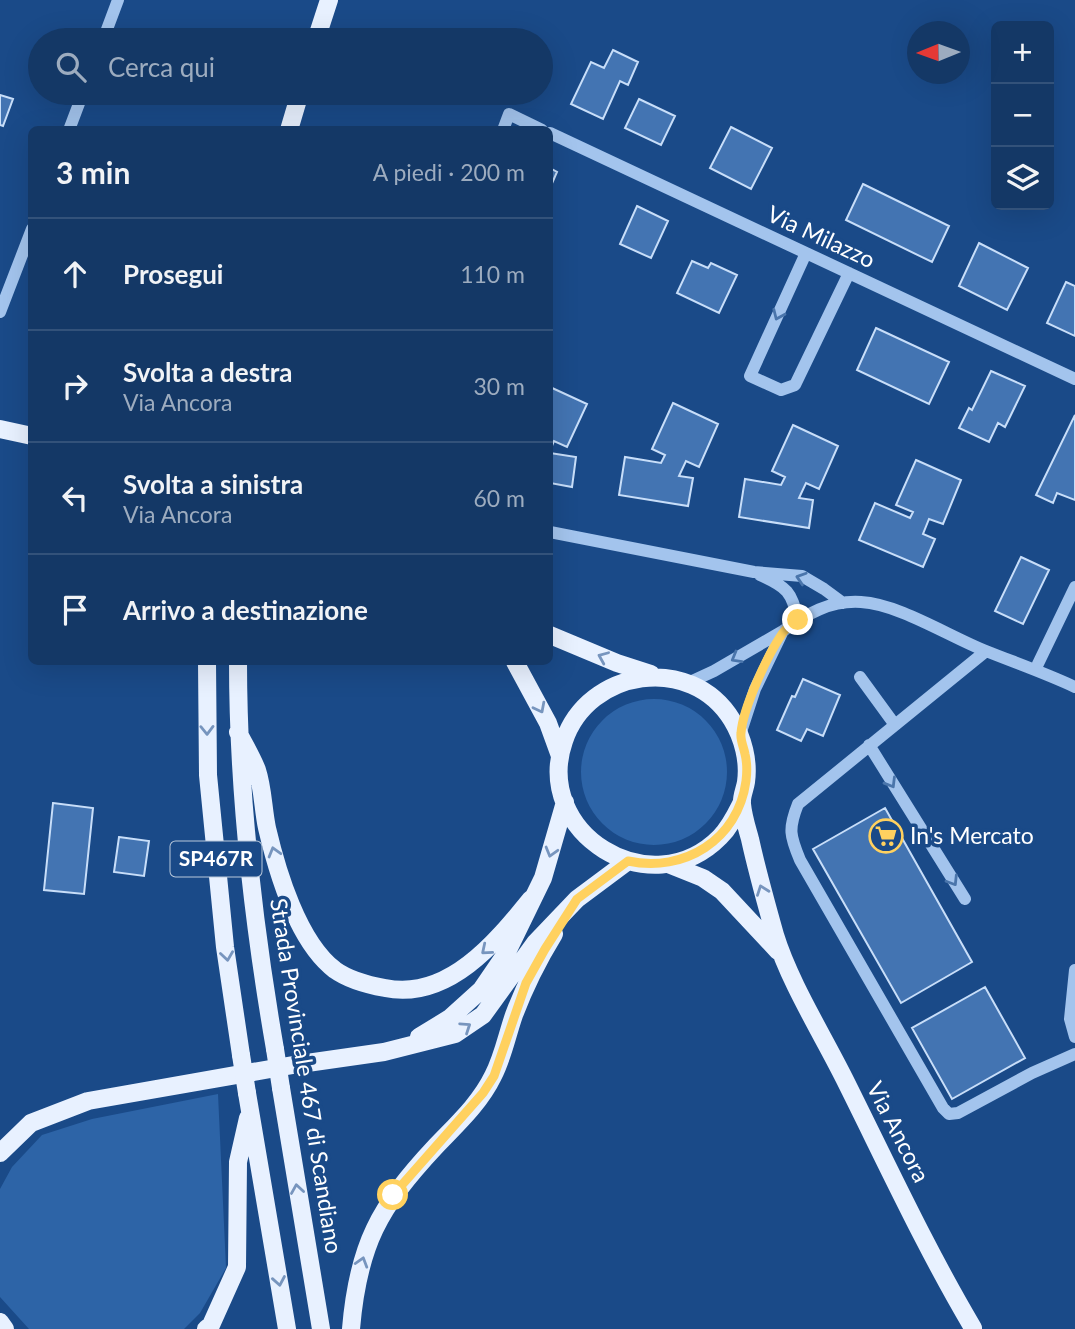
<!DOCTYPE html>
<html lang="it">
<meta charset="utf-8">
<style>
body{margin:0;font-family:Lato,sans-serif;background:#21436f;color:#f1f3f6}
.controls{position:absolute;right:21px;top:21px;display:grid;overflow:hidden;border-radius:10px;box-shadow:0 7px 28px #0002}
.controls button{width:63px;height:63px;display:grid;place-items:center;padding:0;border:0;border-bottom:2px solid #33527a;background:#143866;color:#f1f3f6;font:35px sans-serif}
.compass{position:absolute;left:907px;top:21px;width:63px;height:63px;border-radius:50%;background:#143866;box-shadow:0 7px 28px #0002;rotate:269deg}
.stop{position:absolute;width:21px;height:21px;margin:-16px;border:5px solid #ffd15f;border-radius:50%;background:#fff}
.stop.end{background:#ffd15f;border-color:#fff;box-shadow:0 2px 7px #0008}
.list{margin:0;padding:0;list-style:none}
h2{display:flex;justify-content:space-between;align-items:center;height:91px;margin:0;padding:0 28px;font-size:30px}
h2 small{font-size:23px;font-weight:400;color:#9dacbf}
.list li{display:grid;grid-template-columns:46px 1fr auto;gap:21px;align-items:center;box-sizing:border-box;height:112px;padding:0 28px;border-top:2px solid #33527a}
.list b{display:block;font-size:26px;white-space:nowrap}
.list p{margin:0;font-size:23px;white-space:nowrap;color:#9dacbf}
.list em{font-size:23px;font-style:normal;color:#9dacbf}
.icon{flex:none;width:38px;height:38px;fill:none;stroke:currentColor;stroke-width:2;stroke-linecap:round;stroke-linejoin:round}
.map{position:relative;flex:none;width:1075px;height:1329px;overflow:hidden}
.search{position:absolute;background:#143866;box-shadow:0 7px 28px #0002;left:28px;top:28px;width:525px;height:77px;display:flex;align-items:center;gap:18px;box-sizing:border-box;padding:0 24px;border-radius:38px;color:#9dacbf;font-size:26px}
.panel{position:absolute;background:#143866;box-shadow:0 7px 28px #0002;left:28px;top:126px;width:525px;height:539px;border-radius:10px}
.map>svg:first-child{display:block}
.green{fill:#2d64a7}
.building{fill:#4374b2;stroke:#c8def9;stroke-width:2}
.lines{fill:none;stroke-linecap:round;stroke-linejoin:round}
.minor{stroke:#a3c4ed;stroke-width:12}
.major{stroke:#e8f1ff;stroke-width:18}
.major-bridge{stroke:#e8f1ff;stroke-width:18}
.oneway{stroke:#4a75ab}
.oneway2{stroke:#7795be}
.route{stroke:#ffd15f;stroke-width:9}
.labels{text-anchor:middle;stroke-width:7;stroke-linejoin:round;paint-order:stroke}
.shield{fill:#1a4a88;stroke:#bac9db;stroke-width:2}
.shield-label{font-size:21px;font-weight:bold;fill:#fff}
.street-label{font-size:23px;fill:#fff;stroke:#1a4a88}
.poi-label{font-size:23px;fill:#fff;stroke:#1a4a88;text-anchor:start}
</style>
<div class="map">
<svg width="1075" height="1329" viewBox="0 0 1075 1329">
<rect width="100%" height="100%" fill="#1a4a88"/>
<path class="green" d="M581 772a73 73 0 1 1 146 0a73 73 0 1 1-146 0Z
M218,1094L226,1268L200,1313L184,1329H29L0,1297V1189L12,1167L42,1135L92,1119Z"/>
<path class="building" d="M613,50L638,62L628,85L620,81L603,119L571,104L591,62L604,68Z
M0,95L13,99L3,126L0,125Z
M639,99L675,116L661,145L625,128Z
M731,127L772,148L751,189L710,168Z
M550,168L557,172L550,188Z
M863,184L949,226L932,262L846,220Z
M637,206L668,221L651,258L620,244Z
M979,243L1028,268L1007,310L959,286Z
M692,261L708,268L711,263L737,275L719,313L677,293Z
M1066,282L1075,286V336L1047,323Z
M876,328L949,362L929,404L857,370Z
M991,371L1025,386L1005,427L998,423L989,442L959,428L969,408L972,410Z
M550,387L587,404L567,447L554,441L550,451Z
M673,403L718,424L699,467L686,461L679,476L693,478L688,506L619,495L625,457L661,463L665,455L652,449Z
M1075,415V500L1057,493L1053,503L1036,495Z
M793,425L838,446L819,489L806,483L799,498L813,500L809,528L739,517L745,479L781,485L785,477L772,471Z
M550,453L576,457L572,487L550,483Z
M916,460L961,480L943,524L929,519L923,534L935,539L923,567L859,540L875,503L910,518L913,512L896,505Z
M1021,557L1049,570L1023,624L995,611Z
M803,679L840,695L823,736L807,729L801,741L777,730L792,696L795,697Z
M53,803L93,808L84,894L44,890Z
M885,808L972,962L901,1003L813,849Z
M119,837L149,841L144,876L114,872Z
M985,987L1025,1058L952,1099L912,1028Z"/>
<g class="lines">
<path class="minor" d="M103,40L118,0
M69,130L83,93
M503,130L509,114L542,130
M550,133L1075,379
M806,253L750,376L781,390L795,385L849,273
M0,312L32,229
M550,532L754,572L802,576L824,589L843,603
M760,575C787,587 792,592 798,620
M783,631C807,614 830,600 861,602C899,604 950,637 986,651C1016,663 1045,673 1075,687
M986,651L798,804C788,829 790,836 800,860L943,1108L949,1114L958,1113L1032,1073L1075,1054
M1036,668L1075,587
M860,677L895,725
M688,683L714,671L783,631L755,689L740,735
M869,745L965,899
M1075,970L1070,1019L1075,1037"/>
<path class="major" d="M316,40L329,0
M289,130L300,93
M0,429L32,436
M550,635L617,663L651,674
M207,662L208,775L225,947L241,1055
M238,662C238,791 253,922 275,1049
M515,662L548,723L560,756
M238,732C244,744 252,757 257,770C263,788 263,809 267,828C277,871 298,942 335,970C349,980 368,985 385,988C448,1001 496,942 531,899
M742,802C736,814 730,827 720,837C651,907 532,833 564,741C588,669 691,653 732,720C743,738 749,761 746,782C745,789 741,797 742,804C743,816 747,828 750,839C757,871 766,903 775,935C789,981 822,1034 844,1078C886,1162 925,1247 973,1328
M668,864L703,878L722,891L778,951
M419,1037L450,1018L481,990L507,952L543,878L565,802
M281,1088L321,1329
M247,1093L287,1329
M0,1153L31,1123L88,1101L293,1065L384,1052L455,1034L483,1015L535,943L577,899L628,861
M0,1322L5,1329
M206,1329L211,1325L237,1267L238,1162L248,1118
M351,1329C358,1245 379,1207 436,1146C457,1124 480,1103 493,1076C503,1057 507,1035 514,1015C525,986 538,960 554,934"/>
<path class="major-bridge" d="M275,1049L281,1088
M241,1055L247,1093"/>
</g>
<defs><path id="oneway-chevron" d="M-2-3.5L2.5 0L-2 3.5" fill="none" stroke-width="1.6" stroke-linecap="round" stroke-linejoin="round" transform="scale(1.75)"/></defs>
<g class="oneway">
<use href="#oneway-chevron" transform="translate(778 315) rotate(114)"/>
<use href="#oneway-chevron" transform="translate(801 578) rotate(-162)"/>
<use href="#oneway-chevron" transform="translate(736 658) rotate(150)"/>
<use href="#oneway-chevron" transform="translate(891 783) rotate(59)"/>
<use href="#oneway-chevron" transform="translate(953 881) rotate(58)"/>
</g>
<g class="oneway2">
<use href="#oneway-chevron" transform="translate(603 657) rotate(-157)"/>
<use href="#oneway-chevron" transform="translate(540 708) rotate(63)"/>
<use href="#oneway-chevron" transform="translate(207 730) rotate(89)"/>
<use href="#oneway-chevron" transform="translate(274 852) rotate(-106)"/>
<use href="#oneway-chevron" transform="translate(551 852) rotate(106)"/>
<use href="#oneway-chevron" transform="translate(762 890) rotate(-110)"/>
<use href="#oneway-chevron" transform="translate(486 950) rotate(140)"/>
<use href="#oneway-chevron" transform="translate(227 956) rotate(82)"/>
<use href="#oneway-chevron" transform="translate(466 1027) rotate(-34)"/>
<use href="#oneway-chevron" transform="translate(297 1189) rotate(-99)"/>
<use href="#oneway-chevron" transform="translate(362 1262) rotate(-73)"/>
<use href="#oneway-chevron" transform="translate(279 1281) rotate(80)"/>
</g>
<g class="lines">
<path class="route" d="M393,1195L483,1093L494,1076L526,983L545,949L577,899L628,861C684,873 738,840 746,781C747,773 747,762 745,754C744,748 740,740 741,733C743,708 767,656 782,634C785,628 793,624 798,620"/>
</g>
<defs>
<symbol id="supermarket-ring" viewBox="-11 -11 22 22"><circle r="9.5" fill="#1a4a88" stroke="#ffd15f" stroke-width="1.5"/><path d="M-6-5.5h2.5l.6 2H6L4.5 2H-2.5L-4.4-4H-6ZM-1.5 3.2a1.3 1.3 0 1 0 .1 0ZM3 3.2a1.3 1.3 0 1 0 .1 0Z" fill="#ffd15f"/></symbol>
</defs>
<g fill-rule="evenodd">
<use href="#supermarket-ring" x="867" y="817" width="38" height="38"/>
</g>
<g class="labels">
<rect class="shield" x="170.5" y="841.5" width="91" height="35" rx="5"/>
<g class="shield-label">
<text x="216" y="866">SP467R</text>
</g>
<g class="street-label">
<text transform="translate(821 237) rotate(25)" y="8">Via Milazzo</text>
<text transform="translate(306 1076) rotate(81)" y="8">Strada Provinciale 467 di Scandiano</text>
<text transform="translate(898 1132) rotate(63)" y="8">Via Ancora</text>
</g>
<g class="poi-label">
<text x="910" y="844">In's Mercato</text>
</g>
</g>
</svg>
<div class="controls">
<button>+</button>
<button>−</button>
<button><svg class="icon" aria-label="layers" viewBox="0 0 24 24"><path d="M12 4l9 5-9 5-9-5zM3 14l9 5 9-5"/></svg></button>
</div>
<svg class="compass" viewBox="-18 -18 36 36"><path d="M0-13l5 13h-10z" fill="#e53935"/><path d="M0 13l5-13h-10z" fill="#9dacbf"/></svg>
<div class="stop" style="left:393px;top:1195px"></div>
<div class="stop end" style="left:798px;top:620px"></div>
<div class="search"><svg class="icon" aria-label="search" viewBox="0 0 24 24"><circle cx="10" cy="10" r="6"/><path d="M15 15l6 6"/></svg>Cerca qui</div>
<section class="panel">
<h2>3 min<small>A piedi · 200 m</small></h2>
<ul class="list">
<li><svg class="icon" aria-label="ahead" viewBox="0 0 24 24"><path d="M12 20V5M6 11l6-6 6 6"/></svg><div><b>Prosegui</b></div><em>110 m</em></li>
<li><svg class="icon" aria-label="right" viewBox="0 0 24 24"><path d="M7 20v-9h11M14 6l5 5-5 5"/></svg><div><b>Svolta a destra</b><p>Via Ancora</p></div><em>30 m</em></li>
<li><svg class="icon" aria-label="left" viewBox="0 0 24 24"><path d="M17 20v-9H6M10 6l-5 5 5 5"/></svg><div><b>Svolta a sinistra</b><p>Via Ancora</p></div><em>60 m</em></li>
<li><svg class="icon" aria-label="arrive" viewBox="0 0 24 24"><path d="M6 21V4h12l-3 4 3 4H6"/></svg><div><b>Arrivo a destinazione</b></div></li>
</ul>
</section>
</div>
